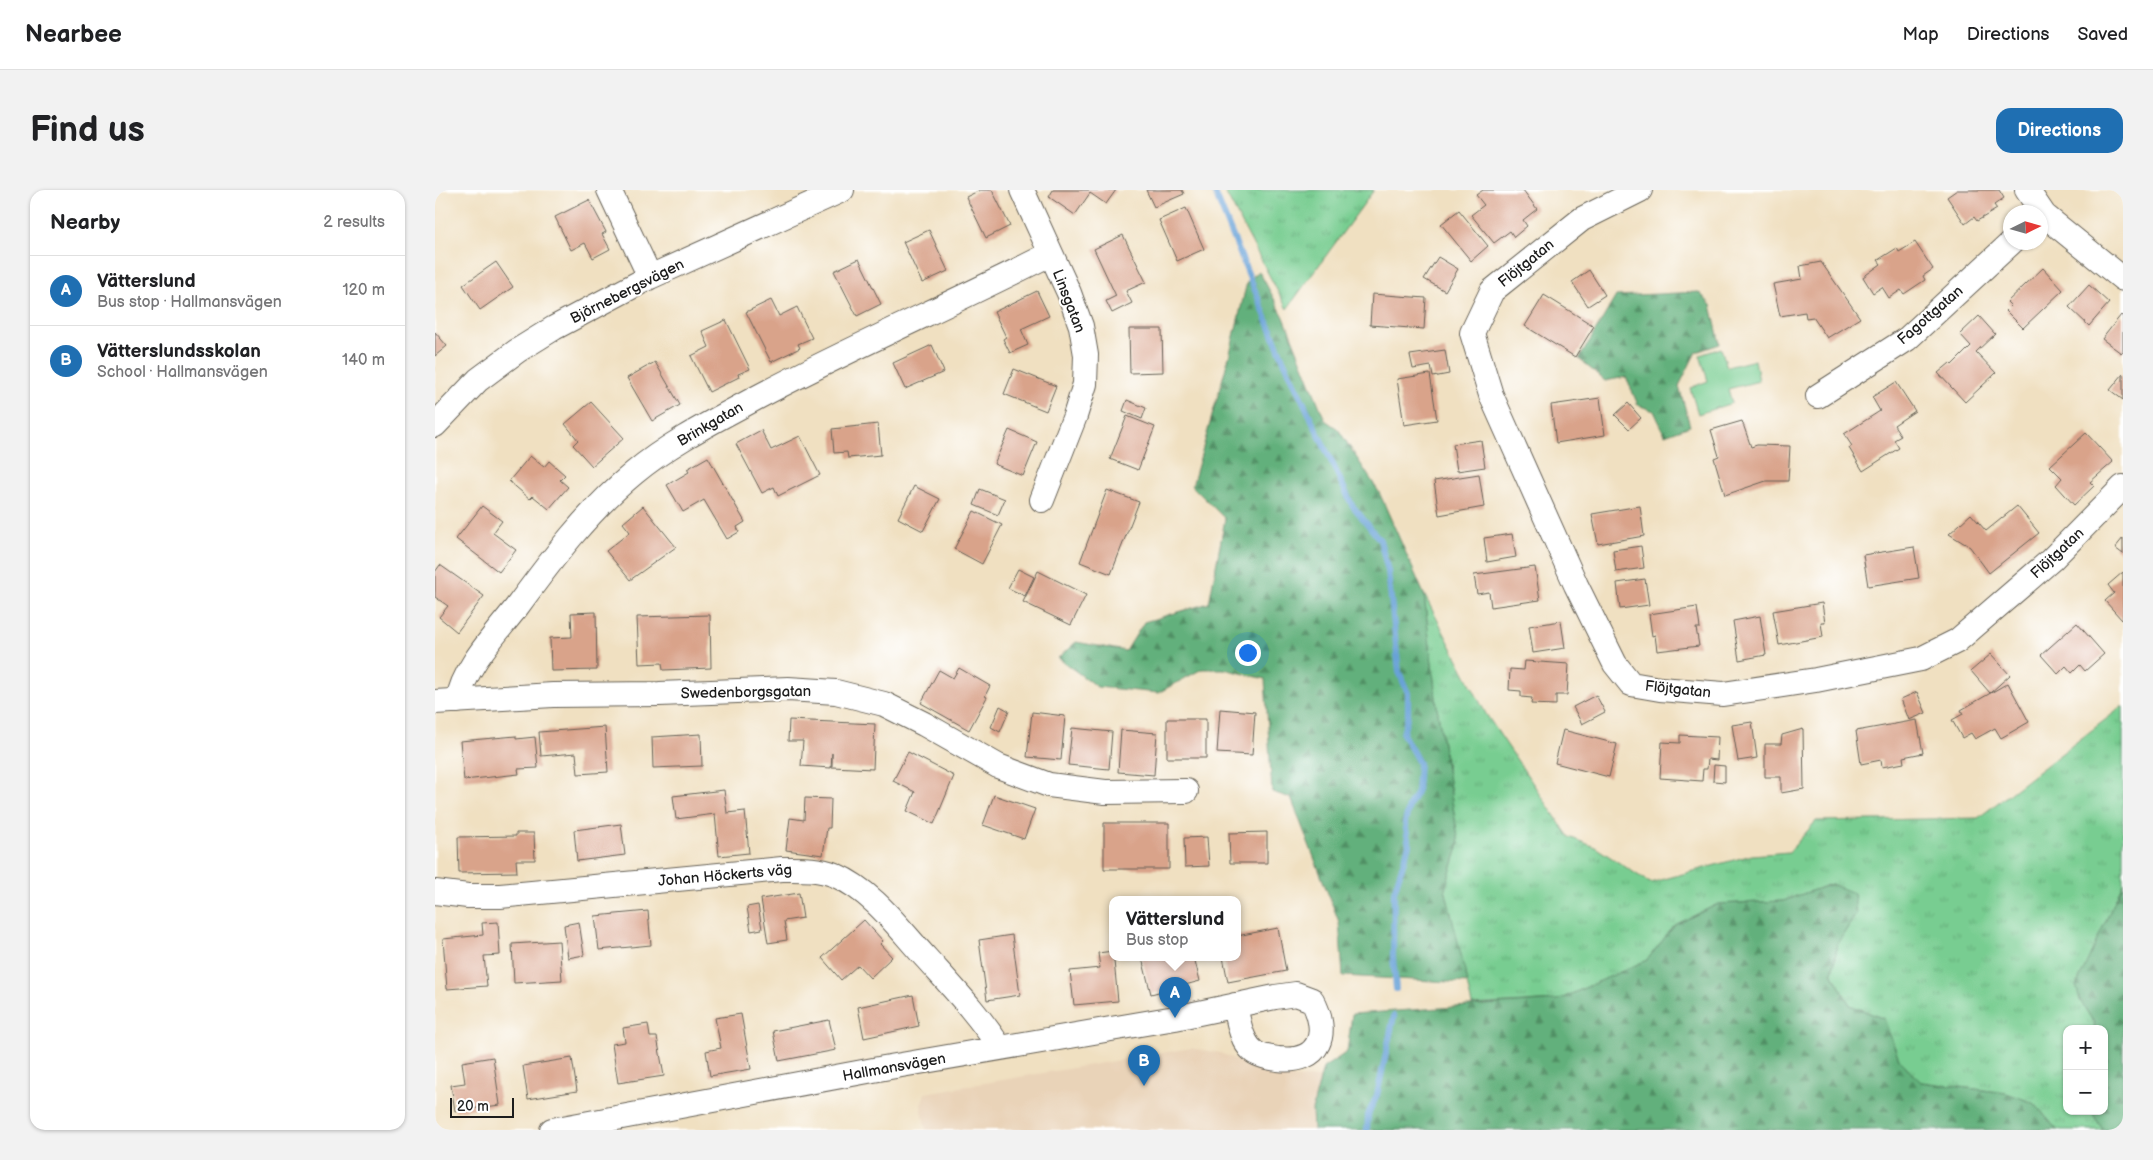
<!DOCTYPE html>
<meta charset="utf-8">
<style>
body{margin:0;font-family:"Balsamiq Sans",sans-serif;background:#f2f2f2;color:#202124}
.controls{position:absolute;right:15px;bottom:15px;display:grid;overflow:hidden;border-radius:10px;box-shadow:0 1px 4px #0004}
.controls button{width:45px;height:45px;display:grid;place-items:center;padding:0;border:0;border-bottom:1px solid #e0e0e0;background:#fff;color:#202124;font:25px sans-serif}
.compass{position:absolute;left:1568px;top:15px;width:45px;height:45px;border-radius:50%;background:#fff;box-shadow:0 1px 4px #0004;rotate:85deg}
.scale{position:absolute;left:15px;bottom:12px;width:64px;box-sizing:border-box;padding-left:5px;border:2px solid #1c1c1c;border-top:0;font-size:14px;line-height:18px;white-space:nowrap;color:#1c1c1c;-webkit-text-stroke:4px #fff;paint-order:stroke}
.you{position:absolute;left:812px;top:462px;width:18px;height:18px;margin:-12px;border:4px solid #fff;border-radius:50%;background:#1a73e8;box-shadow:0 0 0 8px #1a73e833}
.badge{display:grid;place-items:center;width:32px;height:32px;border-radius:50%;background:#1f6fb2;color:#fff;font-size:16px;font-weight:700}
.pin{position:absolute;translate:-50% -41px;filter:drop-shadow(0 1px 2px #0008)}
.pin::after{content:'';position:absolute;top:26px;width:18px;height:15px;background:inherit;clip-path:polygon(0 0,100% 0,50% 100%)}
.popup{position:absolute;left:674px;top:706px;width:132px;height:65px;box-sizing:border-box;display:grid;place-content:center;border-radius:10px;background:#fff;filter:drop-shadow(0 1px 4px #0005);font-size:16px;white-space:nowrap;color:#757577}
.popup b{font-size:19px;color:#202124}
.popup::after{content:'';position:absolute;left:50%;top:100%;margin-left:-10px;border:10px solid transparent;border-top-color:#fff}
.list{margin:0;padding:0;list-style:none}
h2{display:flex;justify-content:space-between;align-items:center;height:65px;margin:0;padding:0 20px;font-size:21px}
h2 small{font-size:16px;font-weight:400;color:#757577}
.list li{display:grid;grid-template-columns:32px 1fr auto;gap:15px;align-items:center;box-sizing:border-box;height:70px;padding:0 20px;border-top:1px solid #e0e0e0}
.list b{display:block;font-size:19px;white-space:nowrap}
.list p{margin:0;font-size:16px;white-space:nowrap;color:#757577}
.list em{font-size:16px;font-style:normal;color:#757577}
.map{position:relative;flex:none;width:1688px;height:940px;overflow:hidden;border-radius:15px}
header{display:flex;align-items:center;gap:30px;box-sizing:border-box;height:70px;padding:0 25px;background:#fff;border-bottom:1px solid #e0e0e0}
header strong{font-size:24px}
nav{display:flex;gap:28px;margin-inline-start:auto;font-size:18px}
.intro{display:flex;align-items:center;justify-content:space-between;box-sizing:border-box;height:120px;padding:0 30px}
h1{margin:0;font-size:35px}
.button{padding:12px 22px;border-radius:15px;background:#1f6fb2;color:#fff;font-size:18px;font-weight:700}
main{display:flex;gap:30px;padding:0 30px}
aside{flex:1;background:#fff;border-radius:15px;box-shadow:0 1px 4px #0004}
.map>svg:first-child{display:block}
.built{fill:#e9d3b8}
.grass{fill:url(#grass-tufts);stroke:#4a7456}
.forest{fill:url(#forest-firs);stroke:#3f664c}
.park{fill:#78cd91;stroke:#4a7456}
.lines{fill:none;stroke-linecap:round;stroke-linejoin:round}
.stream{stroke:#68a2d7;stroke-width:6}
.building{fill:#d9a38a}
.minor-casing{stroke:#666156;stroke-width:26}
.minor{stroke:#fff;stroke-width:24}
.labels{text-anchor:middle;stroke-width:4;stroke-linejoin:round;paint-order:stroke}
.street-label{font-size:15px;fill:#1c1c1c;stroke:#fff}
</style>
<header>
<strong>Nearbee</strong>
<nav><a>Map</a><a>Directions</a><a>Saved</a></nav>
</header>
<div class="intro"><h1>Find us</h1><a class="button">Directions</a></div>
<main>
<aside>
<h2>Nearby<small>2 results</small></h2>
<ul class="list">
<li><span class="badge">A</span><div><b>Vätterslund</b><p>Bus stop · Hallmansvägen</p></div><em>120 m</em></li>
<li><span class="badge">B</span><div><b>Vätterslundsskolan</b><p>School · Hallmansvägen</p></div><em>140 m</em></li>
</ul>
</aside>
<div class="map">
<svg width="1688" height="940" viewBox="0 0 1688 940">
<defs>
<pattern id="grass-tufts" width="24" height="20" patternUnits="userSpaceOnUse" patternTransform="scale(1.25)"><rect width="24" height="20" fill="#78cd91"/><path d="M3 7l-1-3M5 7V3M7 7l1-3M15 17l-1-3M17 17v-4M19 17l1-3" fill="none" stroke="#67af7c"/></pattern>
<pattern id="forest-firs" width="22" height="20" patternUnits="userSpaceOnUse" patternTransform="scale(1.25)"><rect width="22" height="20" fill="#62b07b"/><path d="M5 1l3.5 6h-7zM16 11l3.5 6h-7z" fill="#508e64"/></pattern>
</defs>
<rect width="100%" height="100%" fill="#fff"/>
<filter id="ink" filterUnits="userSpaceOnUse"><feTurbulence type="fractalNoise" baseFrequency=".02" numOctaves="2"/><feDisplacementMap in="SourceGraphic" scale="10" xChannelSelector="R" yChannelSelector="G"/><feConvolveMatrix kernelMatrix="1 2 1 2 8 2 1 2 1" color-interpolation-filters="sRGB"/></filter>
<filter id="wash" filterUnits="userSpaceOnUse"><feTurbulence type="fractalNoise" baseFrequency=".0096" numOctaves="4" result="noise"/><feDisplacementMap in="SourceGraphic" scale="20" xChannelSelector="R" yChannelSelector="G"/><feGaussianBlur stdDeviation="1.12" result="paint"/><feColorMatrix in="noise" values="0 0 0 0 0 0 0 0 0 0 0 0 0 0 0 0 0 1.4 0 .05"/><feComposite in="paint" operator="in"/></filter>
<g filter="url(#wash)">
<rect width="100%" height="100%" fill="#f0e0c1"/>
<path class="built" d="M756,858L785,863L845,887L886,888L877,920L878,940H491L486,915L490,903Z"/>
<path class="grass" d="M789,0H939L852,119Z
M989,404L1051,524L1134,647L1160,657L1215,693L1317,665L1354,662L1381,631L1543,628L1688,516V693L1673,728L1645,810L1659,833L1660,839H1632V921H1656L1668,940H1622L1599,913L1571,903L1486,892L1464,869L1449,829L1415,815L1397,783L1403,753L1421,724L1396,694L1348,711L1283,714L1240,735L1212,770L1123,810L1037,815L1010,699L1024,654L1002,517Z"/>
<path class="forest" d="M824,81L849,127L890,230L903,239L944,302L989,404L1002,517L1024,654L1010,699L1033,793L908,786L904,732L856,608L837,602L830,489L789,479H767L723,503L662,497L623,468L641,452L691,461L709,432L774,413L790,329L757,296L795,163L812,92Z
M1264,102L1276,115L1285,154L1261,162L1244,196L1255,236L1230,245L1219,221L1203,215L1191,187L1170,191L1144,169L1181,106Z
M1688,693V940H1668L1656,921H1669V839H1660L1659,833L1645,810L1641,796Z
M1396,694L1419,703L1421,724L1403,753L1397,783L1415,815L1449,829L1464,869L1486,892L1571,903L1599,913L1622,940H878L877,920L888,878L912,862L917,824L1123,810L1212,770L1240,735L1283,714L1348,711Z"/>
<path class="park" d="M1286,158L1292,177L1320,170L1324,191L1293,199L1297,213L1263,224L1255,198L1273,191L1265,165Z"/>
<g class="lines">
<path class="stream" d="M779,0L848,169L917,315L945,350L953,381L964,482L973,503V524L968,544L984,573L982,602L974,616L970,633L974,655L959,702L958,767L961,799
M932,940L933,925L942,905L959,826"/>
</g>
<g id="blocks">
<path class="building" d="M545,0H557L575,36L551,48L531,7Z
M618,0H681L671,14L655,3L640,25L614,7Z
M711,0H747L749,4L719,17Z
M1048,0H1088L1102,19L1088,30L1092,36L1079,47L1075,41L1059,53L1036,25L1049,15L1041,5Z
M1522,0H1564L1569,8L1559,15L1562,19L1542,31L1539,27L1530,34L1512,7Z
M154,10L171,42L167,44L175,59L158,68L150,53L136,60L120,27Z
M751,18L769,59L742,71L724,30Z
M1024,20L1053,56L1036,71L1006,34Z
M494,40L513,81L487,93L468,52Z
M688,45L711,92L691,101L697,113L677,123L671,111L681,106L659,59Z
M1480,52L1498,79L1488,86L1490,90L1469,104L1466,100L1454,108L1447,97L1438,103L1428,87L1446,74L1443,70L1462,58L1464,62Z
M1003,67L1023,79L1010,101L989,89Z
M424,69L446,114L422,126L399,81Z
M61,72L78,97L45,120L28,95Z
M1386,72L1425,128L1392,148L1378,127L1371,128L1370,122L1345,126L1338,94L1367,89L1365,76Z
M1608,78L1628,100L1588,138L1571,121L1576,116L1572,112Z
M1154,80L1170,105L1153,116L1137,92Z
M1654,95L1674,113L1654,136L1634,117Z
M602,101L614,126L586,139L593,155L575,163L568,149L571,147L559,122Z
M937,104L991,108L989,139L935,135Z
M1109,105L1159,136L1140,167L1090,136Z
M336,110L344,126L362,117L377,148L363,154L365,158L336,172L311,122Z
M1686,125L1688,127V161L1686,163L1667,149Z
M1544,126L1560,144L1541,162L1561,183L1530,212L1503,183L1515,173L1517,175L1536,156L1525,144Z
M291,130L315,179L303,184L304,187L274,202L256,166L274,157L267,141Z
M694,139H727L728,182L695,183Z
M0,142L12,156L0,166Z
M497,155L509,182L470,199L458,173Z
M1010,160L1014,184L998,187L996,176L978,179L975,165Z
M220,172L245,215L217,231L192,188Z
M579,179L621,196L611,221L569,204Z
M995,184L1002,230L969,235L962,189Z
M1688,184V210L1675,200Z
M1461,192L1480,221L1459,235L1466,246L1459,250L1464,258L1428,281L1414,258L1417,256L1409,244L1445,221L1437,207Z
M1165,208L1170,245L1121,253L1116,215Z
M692,210L711,218L707,229L688,221Z
M156,212L189,248L157,276L138,255L143,250L130,234Z
M1193,213L1206,228L1194,239L1180,225Z
M692,226L720,237L703,280L675,269Z
M1307,231L1316,257L1322,255L1355,256L1353,291H1331L1290,305L1279,268L1284,266L1276,240Z
M443,234L446,265L413,268L412,262L399,263L397,239Z
M326,240L336,260L365,246L385,285L343,306L339,297L327,303L301,254Z
M574,240L602,252L588,286L559,274Z
M1651,243L1678,272L1655,292L1659,296L1639,315L1621,295L1627,288L1615,276Z
M1046,250L1050,277L1022,281L1018,254Z
M95,266L109,277L114,271L130,285L125,290L133,297L114,319L98,306L95,309L74,291Z
M273,267L310,332L302,337L304,342L292,349L269,310L248,322L232,295L254,282L252,279Z
M1044,284L1049,317L1004,325L999,291Z
M479,296L505,309L488,341L463,328Z
M545,299L570,309L563,325L539,315Z
M672,300L704,312L676,384L645,372Z
M47,316L67,331L58,343L81,360L64,382L21,349Z
M208,316L241,357L195,390L171,361L195,342L188,333Z
M1205,316L1209,346L1163,354L1157,324Z
M1582,316L1604,343L1554,383L1535,357L1514,344L1536,324L1551,341Z
M539,321L567,335L547,374L519,359Z
M1077,344L1081,367L1052,372L1049,348Z
M1688,348V364L1680,358Z
M1206,356L1209,378L1181,382L1178,360Z
M1479,357L1484,388L1433,396L1428,365Z
M5,375L49,406L22,442L4,427L13,416L0,407V382Z
M1100,377L1105,410L1056,417L1054,402L1042,404L1039,385Z
M583,379L599,387L590,406L573,398Z
M603,381L651,405L636,435L588,412Z
M1688,382V429L1687,430L1670,411L1679,403L1673,395Z
M1210,389L1214,415L1185,419L1182,393Z
M1387,413L1390,433H1386L1388,447L1344,455L1338,421Z
M1262,417L1265,438H1261L1264,456L1222,461L1220,445L1217,446L1214,424Z
M161,422L162,480L116,481L115,448L137,447L136,423Z
M275,425L276,478L228,480L227,473L204,474L202,427Z
M1325,426L1331,465L1304,470L1298,431Z
M1126,431L1130,458L1098,463L1094,436Z
M1642,433L1669,464L1650,481L1645,475L1637,483L1631,476L1623,484L1606,465Z
M1556,464L1575,485L1555,503L1536,481Z
M1090,471L1134,474L1132,505H1121V515L1096,514L1097,508L1086,507V501L1074,500L1075,479L1089,480Z
M524,478L555,496L550,506L552,507L534,540L486,513L504,480L518,488Z
M1573,493L1594,532L1566,548L1560,538L1540,549L1536,543L1527,548L1517,530L1528,524L1526,520Z
M1482,502L1491,523L1474,530L1466,509Z
M1161,505L1170,522L1147,534L1138,517Z
M565,516L574,521L565,542L556,537Z
M785,519L820,522L817,565L782,563Z
M597,522L630,526L626,570L592,567Z
M732,529H771V568H732Z
M354,530L440,534L438,579L397,577V563L396,578L366,576L368,551H353Z
M1482,530L1488,563L1468,567L1469,573L1447,577L1446,570L1426,574L1421,541Z
M1317,532L1322,568L1303,571L1297,535Z
M170,537L173,582L143,584L141,563L106,566L104,542Z
M637,538L677,542L674,579L633,575Z
M1368,539L1369,599L1346,603V587H1330V554H1346L1347,545Z
M686,540L722,543L719,585L683,582Z
M1128,540L1182,554L1174,587L1120,573Z
M266,544L267,576L218,578L217,547Z
M1245,545L1283,547L1282,570L1273,569L1272,579H1268L1267,591L1225,588L1227,552L1245,553Z
M81,546V549L100,547L103,578L83,579L84,584L29,590L25,551Z
M473,562L519,586L499,634L472,621L480,602L458,591Z
M1279,575L1290,576V592L1278,591Z
M289,600L292,623L310,621L314,663L284,666L280,624L241,629L238,606Z
M559,605L600,619L589,649L548,635Z
M370,608L396,609L395,638H392L388,665L351,660L355,628L369,630Z
M669,633H734V679H669Z
M186,634L190,665L142,671L139,640Z
M832,642V673H795L794,643Z
M81,643H99L100,670H81L82,682L24,683L23,647L81,646Z
M772,647L774,676L750,677L749,648Z
M364,703L368,728L349,731L352,750L333,753L326,709Z
M323,715L327,739L316,741L312,717Z
M213,721L216,755L164,760L160,726Z
M429,730L448,751L445,754L457,767L435,788L423,775L406,790L387,768Z
M63,732L65,765L49,766L52,796L12,799L8,749L48,745L47,733Z
M144,732L149,765L133,768L129,735Z
M843,738L851,781L793,792L788,767H802V746Z
M577,745L585,805L552,810L544,750Z
M124,751L127,790L79,793L77,754Z
M678,761L683,811L639,815L635,781L665,778L663,763Z
M713,767H759L765,791L716,804L707,768Z
M478,805L484,836L429,848L423,817Z
M306,824L316,879L275,886L271,861L286,858L280,828Z
M394,830L401,860L344,871L338,841Z
M213,834L215,847H222L229,886L183,893L177,854L190,852L188,838Z
M58,867L65,915L20,921L16,895L30,893L27,872Z
M137,868L142,901L93,909L88,876Z"/>
</g>
</g>
<g filter="url(#ink)">
<use href="#blocks" fill-opacity="0" stroke="#666156" stroke-width="1"/>
<g class="lines">
<defs>
<path id="minor" d="M174,0L215,87
M587,0L634,103L646,136L651,165L650,194L640,226L607,310
M1205,0L1147,29L1057,101L1037,143L1056,205L1141,395L1180,474L1196,494L1225,499L1288,504L1381,490L1486,469L1522,451L1616,370L1688,297
M1592,0L1609,25L1688,89
M1383,206L1472,149L1577,52
M0,235L43,190L82,161L119,138L215,87L407,0
M23,511C28,478 61,444 81,418C117,369 152,322 199,283C236,252 281,230 323,207C419,156 519,113 615,64
M0,512L118,505L224,504L353,499L401,502L449,514L489,534L563,576L614,595L670,602L751,601
M0,702L33,706H65L347,679C365,679 383,678 400,685C439,702 464,739 492,769C518,798 544,825 565,858
M117,940L449,878L740,828L840,807L861,804L877,810C895,842 886,874 843,869C836,868 823,866 818,861C806,851 803,829 800,815"/>
</defs>
<use href="#minor" class="minor-casing"/>
<use href="#minor" class="minor"/>
</g>
</g>
<g class="labels">
<g class="street-label">
<text transform="translate(1091 73) rotate(-39)" y="5">Flöjtgatan</text>
<text transform="translate(192 101) rotate(-27)" y="5">Björnebergsvägen</text>
<text transform="translate(634 111) rotate(69)" y="5">Linsgatan</text>
<text transform="translate(1495 125) rotate(-41)" y="5">Fagottgatan</text>
<text transform="translate(275 234) rotate(-30)" y="5">Brinkgatan</text>
<text transform="translate(1622 363) rotate(-43)" y="5">Flöjtgatan</text>
<text transform="translate(1243 499) rotate(6)" y="5">Flöjtgatan</text>
<text transform="translate(311 502) rotate(-1)" y="5">Swedenborgsgatan</text>
<text transform="translate(290 685) rotate(-5)" y="5">Johan Höckerts väg</text>
<text transform="translate(459 877) rotate(-10)" y="5">Hallmansvägen</text>
</g>
</g>
</svg>
<div class="controls">
<button>+</button>
<button>−</button>
</div>
<svg class="compass" viewBox="-18 -18 36 36"><path d="M0-13l5 13h-10z" fill="#e53935"/><path d="M0 13l5-13h-10z" fill="#757577"/></svg>
<div class="scale">20 m</div>
<div class="you"></div>
<div class="pin badge" style="left:740px;top:828px">A</div>
<div class="popup"><b>Vätterslund</b>Bus stop</div>
<div class="pin badge" style="left:709px;top:896px">B</div>
</div>
</main>
